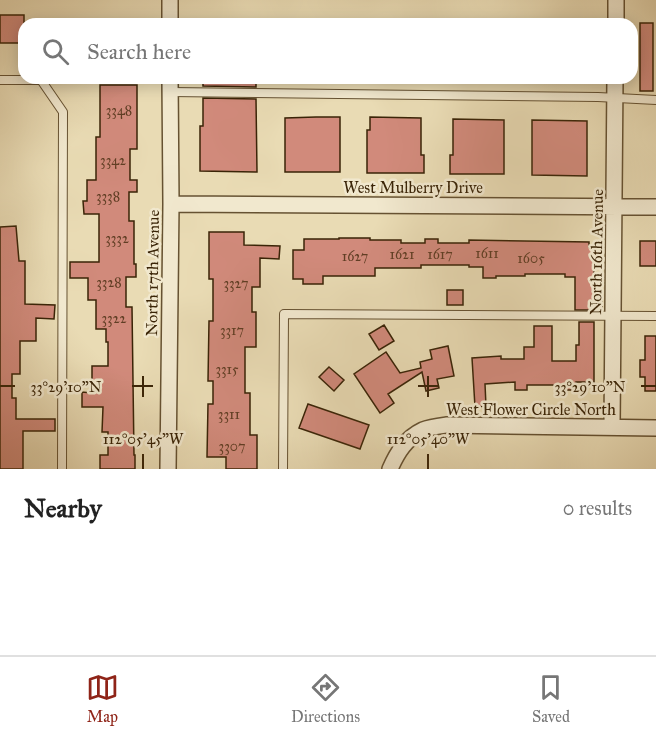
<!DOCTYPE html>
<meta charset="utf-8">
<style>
body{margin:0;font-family:"IM FELL Great Primer",serif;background:#f2f2f2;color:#222}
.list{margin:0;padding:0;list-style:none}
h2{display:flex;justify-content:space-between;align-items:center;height:78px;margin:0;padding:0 24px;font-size:26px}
h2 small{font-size:20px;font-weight:400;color:#767676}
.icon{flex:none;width:33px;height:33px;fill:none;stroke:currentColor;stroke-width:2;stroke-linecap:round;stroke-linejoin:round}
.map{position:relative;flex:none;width:656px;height:469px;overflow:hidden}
.search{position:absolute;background:#fff;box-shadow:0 3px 15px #0003;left:18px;right:18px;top:18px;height:66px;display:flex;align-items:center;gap:15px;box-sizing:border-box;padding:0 21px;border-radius:18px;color:#767676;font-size:22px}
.sheet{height:186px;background:#fff}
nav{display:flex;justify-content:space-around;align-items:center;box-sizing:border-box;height:84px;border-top:2px solid #e0e0e0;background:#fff;font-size:16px;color:#767676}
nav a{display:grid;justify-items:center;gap:3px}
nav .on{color:#8f2418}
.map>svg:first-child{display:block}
.water{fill:#9ab9b6;stroke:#747d70;stroke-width:1.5}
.building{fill:#d18a7b;stroke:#3a2407;stroke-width:1.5}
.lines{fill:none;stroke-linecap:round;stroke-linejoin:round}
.lane-casing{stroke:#665232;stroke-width:10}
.street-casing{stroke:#665232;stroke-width:18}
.lane{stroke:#f1e8ce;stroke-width:8}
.street{stroke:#f1e8ce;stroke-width:15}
.ticks{fill:none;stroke:#3a2407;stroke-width:2}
.labels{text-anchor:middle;stroke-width:5;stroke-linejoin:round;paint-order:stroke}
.number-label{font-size:14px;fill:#603e24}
.street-label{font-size:16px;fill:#3a2407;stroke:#f1e8ce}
.ticks-label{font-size:15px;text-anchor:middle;fill:#3a2407;stroke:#f1e8ce;stroke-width:5;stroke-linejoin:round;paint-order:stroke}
</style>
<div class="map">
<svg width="656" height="469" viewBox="0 0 656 469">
<rect width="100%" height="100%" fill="#e9dbb4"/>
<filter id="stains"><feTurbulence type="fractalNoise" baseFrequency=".00333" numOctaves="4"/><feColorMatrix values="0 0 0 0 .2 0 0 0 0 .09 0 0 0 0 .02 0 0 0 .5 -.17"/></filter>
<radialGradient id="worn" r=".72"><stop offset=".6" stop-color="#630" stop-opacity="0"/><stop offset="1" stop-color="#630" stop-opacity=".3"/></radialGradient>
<path class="water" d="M215,19L266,20V24H215Z"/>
<path class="building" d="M0,15H24V43H0Z
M640,23H653V91H640Z
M203,78H256V87L203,86Z
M100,85H137V149H130V180H137V192H129V221H134V264H136V277H126V307H132L134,455H135V469H100V455H108V432H102L103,407H82V392L92,393V366H108V342H106V329H96V300H88V278H70V262H99V214H84L83,201H87V180H96V137H100Z
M203,98L256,99L257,172L200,171V126H203Z
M316,117H340V172H285V118Z
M370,117L421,118V155H424V173H367V130H370Z
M453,119L504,120V174H450V155H453Z
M532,120L587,121V176L532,175Z
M16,226L19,261H25V304L55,305L54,319L36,318V341H20V374H12V398H16V419H55V431H23V469H0V227Z
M209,232H244V245L280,246L279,259L260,258V287H252V312H256V347H245V393H250V435H257V469H226V457H207L208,404H213V381H208L209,321H213V279H209Z
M339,238H370V240H401V243H425V239H438V243H469V240L589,242V247H594V296H602V310H575V277H565V274H525V276H496V278H483V267H469V265H421V268H375V276H323V284H303V279H293V250H304V239H339Z
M640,241H656V266H640Z
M447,290H463V305H447Z
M579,322H594V382H576V390H565V385H527V390H515V382L485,384L486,406L475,407L472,358L501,356V359H524V347H534V326H552V361H576V345H579Z
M384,325L394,341L379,350L369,334Z
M645,336H656V391H645V377H640V360H645Z
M448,346L454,376L437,379L439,388L426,391L422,372L388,394L394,403L380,413L354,374L386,352L400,373L421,368L420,362L432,359L430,350Z
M329,367L344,380L334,391L319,377Z
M308,404L369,425L360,449L299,428Z"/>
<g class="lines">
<defs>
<path id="lane" d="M0,80H41L63,112L62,469
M170,92L598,97L656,100
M283,469L284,314L656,316"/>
<path id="street" d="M170,0V24
M616,24V0
M171,204L656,207
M612,427L615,78
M168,469L171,204L170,78
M390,469C397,453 406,438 423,430C430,427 439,426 447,425L656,428"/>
</defs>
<use href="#lane" class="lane-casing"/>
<use href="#street" class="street-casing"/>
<use href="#lane" class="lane"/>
<use href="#street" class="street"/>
</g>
<path class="ticks" d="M143,376V397M428,376V397M0,386H15M132,386H153M418,386H439M641,386H656M143,454V469M428,454V469"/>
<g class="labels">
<g class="number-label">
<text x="119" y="115">3348</text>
<text x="113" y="165">3342</text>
<text x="108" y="201">3338</text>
<text x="117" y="243">3332</text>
<text x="487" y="258">1611</text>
<text x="402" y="259">1621</text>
<text x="440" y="259">1617</text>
<text x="355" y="261">1627</text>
<text x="531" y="263">1605</text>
<text x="109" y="287">3328</text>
<text x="236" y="288">3327</text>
<text x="114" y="323">3322</text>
<text x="232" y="335">3317</text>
<text x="227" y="374">3315</text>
<text x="229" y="419">3311</text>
<text x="232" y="451">3307</text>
</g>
<g class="street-label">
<text x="413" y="193">West Mulberry Drive</text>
<text transform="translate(596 252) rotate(-89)" y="6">North 16th Avenue</text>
<text transform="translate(152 273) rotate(-89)" y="6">North 17th Avenue</text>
<text x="531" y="415">West Flower Circle North</text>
</g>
</g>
<g class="ticks-label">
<text x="66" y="392">33°29'10"N</text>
<text x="590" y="392">33°29'10"N</text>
<text x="143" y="444">112°05'45"W</text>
<text x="428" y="444">112°05'40"W</text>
</g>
<rect width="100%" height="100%" filter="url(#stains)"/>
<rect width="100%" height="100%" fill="url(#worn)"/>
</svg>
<div class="search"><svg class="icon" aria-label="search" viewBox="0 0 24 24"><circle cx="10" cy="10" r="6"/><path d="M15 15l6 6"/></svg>Search here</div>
</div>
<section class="sheet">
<h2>Nearby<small>0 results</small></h2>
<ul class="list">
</ul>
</section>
<nav>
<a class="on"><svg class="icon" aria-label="map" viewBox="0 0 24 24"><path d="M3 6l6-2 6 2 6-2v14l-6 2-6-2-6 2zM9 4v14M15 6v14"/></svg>Map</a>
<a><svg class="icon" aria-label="directions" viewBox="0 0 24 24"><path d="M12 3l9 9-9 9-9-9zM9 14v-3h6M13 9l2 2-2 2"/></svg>Directions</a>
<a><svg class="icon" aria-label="saved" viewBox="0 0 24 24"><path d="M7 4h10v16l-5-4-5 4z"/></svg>Saved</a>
</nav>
